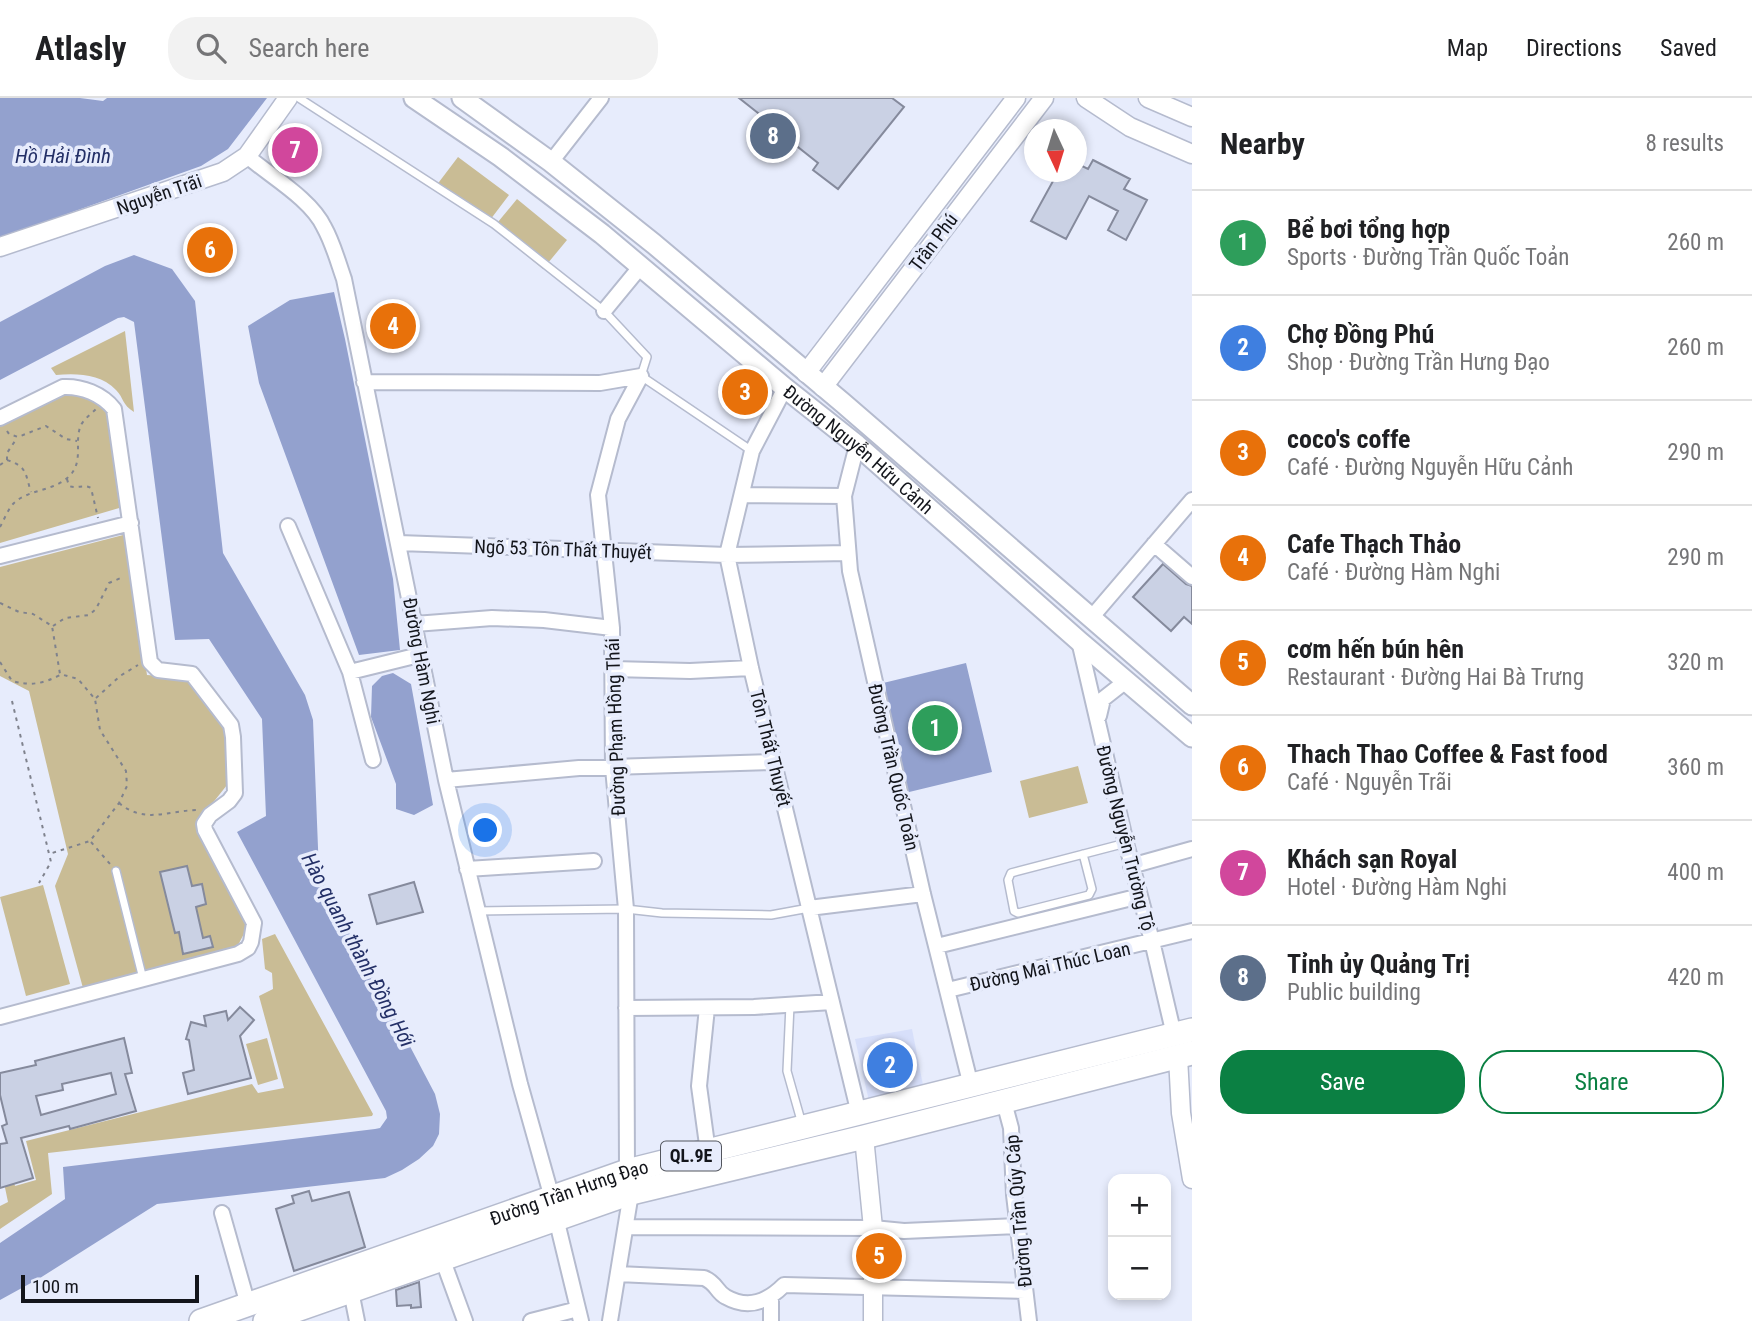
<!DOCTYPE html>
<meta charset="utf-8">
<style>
body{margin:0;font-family:"Roboto Condensed",sans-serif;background:#f2f2f2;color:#202124}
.controls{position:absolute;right:21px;bottom:21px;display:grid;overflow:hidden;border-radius:14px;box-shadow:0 4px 10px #0003}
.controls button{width:63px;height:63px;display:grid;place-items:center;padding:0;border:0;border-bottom:2px solid #e0e0e0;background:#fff;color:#202124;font:35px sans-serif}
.compass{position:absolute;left:1024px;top:21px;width:63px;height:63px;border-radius:50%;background:#fff;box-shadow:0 4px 10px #0003;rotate:176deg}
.scale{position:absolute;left:21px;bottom:18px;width:178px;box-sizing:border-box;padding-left:7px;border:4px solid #13151b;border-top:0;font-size:19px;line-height:24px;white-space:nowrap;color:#13151b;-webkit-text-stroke:5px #e7ecfc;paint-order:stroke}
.you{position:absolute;left:486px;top:733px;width:24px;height:24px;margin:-18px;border:5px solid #fff;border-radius:50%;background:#1a73e8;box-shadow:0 0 0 10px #1a73e833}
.badge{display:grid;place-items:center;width:46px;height:46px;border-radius:50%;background:#0b8043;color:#fff;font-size:23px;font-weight:700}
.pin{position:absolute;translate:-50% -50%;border:4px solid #fff;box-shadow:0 2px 7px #0006}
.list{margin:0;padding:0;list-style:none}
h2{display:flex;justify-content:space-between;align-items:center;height:91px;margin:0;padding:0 28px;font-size:30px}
h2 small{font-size:23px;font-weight:400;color:#757577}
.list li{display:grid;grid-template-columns:46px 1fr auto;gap:21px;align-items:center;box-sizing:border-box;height:105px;padding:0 28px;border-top:2px solid #e0e0e0}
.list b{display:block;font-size:26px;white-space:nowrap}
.list p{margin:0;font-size:23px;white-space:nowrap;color:#757577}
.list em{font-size:23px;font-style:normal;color:#757577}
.actions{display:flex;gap:14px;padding:21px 28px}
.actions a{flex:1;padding:16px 0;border:2px solid #0b8043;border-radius:28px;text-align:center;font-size:24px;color:#0b8043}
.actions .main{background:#0b8043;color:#fff}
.icon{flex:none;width:38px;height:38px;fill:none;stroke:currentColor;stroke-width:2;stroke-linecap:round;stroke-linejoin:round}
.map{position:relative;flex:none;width:1192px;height:1223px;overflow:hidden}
header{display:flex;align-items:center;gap:42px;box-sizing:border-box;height:98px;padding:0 35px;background:#fff;border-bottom:2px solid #e0e0e0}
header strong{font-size:33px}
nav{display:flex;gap:38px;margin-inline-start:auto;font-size:24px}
.search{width:490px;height:63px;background:#f2f2f2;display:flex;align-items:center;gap:18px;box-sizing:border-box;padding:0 24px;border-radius:28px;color:#757577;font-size:26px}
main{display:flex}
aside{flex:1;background:#fff}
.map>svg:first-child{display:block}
.built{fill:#d7dffa}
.green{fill:#c9bc95}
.water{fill:#93a1ce}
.building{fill:#cad1e4;stroke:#858a9c;stroke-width:2;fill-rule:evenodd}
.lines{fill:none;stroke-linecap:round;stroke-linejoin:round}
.service-casing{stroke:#b5bbce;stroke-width:10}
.minor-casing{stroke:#b5bbce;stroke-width:18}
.tertiary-casing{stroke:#b5bbce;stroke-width:21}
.secondary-casing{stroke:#b5bbce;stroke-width:23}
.primary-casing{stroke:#b5bbce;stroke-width:26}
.path{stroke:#7f828d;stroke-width:2;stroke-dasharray:3.5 5;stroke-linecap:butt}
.service{stroke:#fff;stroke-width:7}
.minor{stroke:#fff;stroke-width:14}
.tertiary{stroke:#fff;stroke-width:18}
.secondary{stroke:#fff;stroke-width:19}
.primary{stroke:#fff;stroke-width:23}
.labels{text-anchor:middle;stroke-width:7;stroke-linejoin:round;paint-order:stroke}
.shield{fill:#e7ecfc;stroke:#53565e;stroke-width:2}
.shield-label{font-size:18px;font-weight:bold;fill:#13151b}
.street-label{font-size:19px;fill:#13151b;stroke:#e7ecfc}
.water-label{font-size:21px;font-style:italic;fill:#243067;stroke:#e7ecfc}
</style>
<header>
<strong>Atlasly</strong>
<div class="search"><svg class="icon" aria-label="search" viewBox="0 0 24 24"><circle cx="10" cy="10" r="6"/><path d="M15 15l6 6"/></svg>Search here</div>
<nav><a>Map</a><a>Directions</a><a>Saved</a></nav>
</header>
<main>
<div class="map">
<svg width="1192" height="1223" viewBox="0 0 1192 1223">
<rect width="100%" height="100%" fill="#e7ecfc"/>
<path class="built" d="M912,931L924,992L869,1003L855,941Z"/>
<path class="green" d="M458,59L509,97L487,126L436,88Z
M517,101L567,142L543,171L493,130Z
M125,233L134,314C122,307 124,300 116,292C101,276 77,275 56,277L51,270Z
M76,294L109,310L126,408L0,445V326L63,296Z
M127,436L147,577L190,580L227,629L231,682L200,721L248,819L247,830L237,849L83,890L55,788L68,756L29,593L0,578V469Z
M1078,668L1088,705L1029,720L1020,683Z
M43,787L70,886L26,898L0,799Z
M275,836L373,1016L372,1018L48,1055L52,1096L0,1131V1108L8,1104L3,1080L12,1077L15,1088L36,1082L26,1043L252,986L258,995L284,990L259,898L273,891L272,875L265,871L262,841Z
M267,940L278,981L258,987L246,946Z"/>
<path class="water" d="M0,0H80L103,3L107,0H267L228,51L201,68L0,140Z
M134,157L172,171L195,203L223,455L305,597L313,622L319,775L435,996L440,1016L439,1036L433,1048L419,1061L402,1072L385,1080L157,1106L40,1180L0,1202V1145L65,1101L63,1069L375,1031L380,1030L387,1020L386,1013L237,734L266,718L262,621L209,541L175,542L134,224L124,219L118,220L0,282V224L105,168Z
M334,194L345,241L393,481L400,552L359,557L259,285L248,228L290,202Z
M966,565L992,674L905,695L879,586Z
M393,575L411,586L433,707L414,717L396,711V686L371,619L372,588L382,578Z"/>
<path class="building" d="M739,0H892L904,9L838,91L813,72L818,65L789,42L778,56L756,38L768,23Z
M1093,62L1130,81L1124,91L1147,102L1126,142L1108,132L1118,113L1089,98L1066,141L1031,123L1058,74H1076V65L1088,71Z
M1163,466L1186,486L1192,488V526L1184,519L1171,533L1133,499Z
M187,768L192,788L202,786L206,806L196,809L203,840L210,838L213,849L183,856L179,834L175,835L160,774Z
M414,784L423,814L377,826L369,797Z
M240,909L254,922L240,938L251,980L188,996L183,975L194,972L189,942L186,941L191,924L206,928L204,918L226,913L228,922Z
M124,940L132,975L125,976L136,1013L70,1031L69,1028L21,1040L33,1080L0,1090V1046L7,1045L2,1028L7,1026L0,997V975L36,967L35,963ZM111,975L116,996L41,1017L36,998L63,992L62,986Z
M309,1093L312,1103L349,1094L365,1149L294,1173L276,1111L294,1105L292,1098Z
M419,1184L421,1209L411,1210V1207L397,1208L396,1192Z"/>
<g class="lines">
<defs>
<path id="service" d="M299,0L494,126L604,213L647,259L641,278L752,353
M1083,756L1092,791L1089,797L1018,815L1014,813L1008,782L1011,775L1126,745
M116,773L143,881
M478,813L626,811L662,815L771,817L809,810
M790,907L787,973L802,1026"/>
<path id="minor" d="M247,58C270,78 311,101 324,129C333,145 338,164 344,181L446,682L520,986L552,1100
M551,64L601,0
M604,213L641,168
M364,284L600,285L641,278
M785,290L752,353L727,457L751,570L859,1016
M0,320L63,289C82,288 102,296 114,311L150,564L158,572L192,576L231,627L233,639L235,695L229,703L210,717L204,726L205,732L254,825L251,844L248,850L238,856L0,919
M857,347L844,398L850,473L923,796L971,988
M742,397L844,398
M288,428L350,574L419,557
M399,445L727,457L848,455
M1154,446L1192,479
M0,458L131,425
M1091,520L1192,402
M415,526L492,520L544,522L612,530
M1079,543L1126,745L1152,843L1174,937
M613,571L690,573L751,570
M350,574L373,662
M1099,618L1103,601L1126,583
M446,682L579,670L774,664
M1131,768L1192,751
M467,771L594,763
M809,810L923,796
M937,848L1140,798
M948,892L1192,833
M626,910L754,909L832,904
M707,910L699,988L708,1054
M1004,1004L1011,1030L1014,1097L1029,1223
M627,1073L626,811L613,670L612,530L598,397L618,321L641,278
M222,1115L248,1207
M556,1120L581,1223
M626,1129L873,1130L904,1133L1018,1128
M442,1160L465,1223
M618,1176L704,1180C717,1185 716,1194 726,1199C749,1212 768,1203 784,1187L1025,1193
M351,1193L357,1223
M771,1199V1223
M531,1223L578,1211
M610,1223L631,1095"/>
<path id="tertiary" d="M1086,0L1130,29L1192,56
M1148,0L1192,19
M0,149L223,74L247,58L288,0
M806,275L1016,0
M823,289L1044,0
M1178,959L1181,1015L1192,1081
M864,1039L873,1130V1223"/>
<g id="secondary">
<path id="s1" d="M414,0L501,59L602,136L785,290L857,347L1079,543L1192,639"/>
<path d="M462,0L551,64L654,146L843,305L1192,607"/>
</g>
<g id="primary">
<path id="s2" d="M201,1223L627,1073L1192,932"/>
<path d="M265,1223L631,1095L864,1039L1192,955"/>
</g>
</defs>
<use href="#service" class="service-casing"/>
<use href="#minor" class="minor-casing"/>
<use href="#tertiary" class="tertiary-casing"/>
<use href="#secondary" class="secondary-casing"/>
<use href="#primary" class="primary-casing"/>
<path class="path" d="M7,333L9,336L18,339L46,328L66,341L77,343
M7,362C28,369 25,376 31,394
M0,367L7,362V355L17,340
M67,381L69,388C77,391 84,386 91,390L98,420
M0,429C4,422 8,411 14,405C30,390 57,394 72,375C83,360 74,343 81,327C84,321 91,316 96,311
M0,505L19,514L33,516L52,528L60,576L78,581L95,601L100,632L126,673L127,688L119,705L90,743L49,756
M53,528L65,520L89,517L96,511L109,485L123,479
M0,564L12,583C30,588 43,586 60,577
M96,600L120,578L138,567
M12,603L51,764L39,785
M119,705C144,726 167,713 196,712
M91,744L110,766"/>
<use href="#service" class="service"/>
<use href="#minor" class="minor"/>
<use href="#tertiary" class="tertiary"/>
<use href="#secondary" class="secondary"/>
<use href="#primary" class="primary"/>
</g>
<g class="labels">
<rect class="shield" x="661" y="1043.5" width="60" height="29" rx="5"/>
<g class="shield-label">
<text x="691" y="1064">QL.9E</text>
</g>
<g class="street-label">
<text transform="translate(159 96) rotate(-19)" y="7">Nguyễn Trãi</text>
<text transform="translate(933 144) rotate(-53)" y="7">Trần Phú</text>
<text dy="7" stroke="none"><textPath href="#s1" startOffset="567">Đường Nguyễn Hữu Cảnh</textPath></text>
<text transform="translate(563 451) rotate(2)" y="7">Ngõ 53 Tôn Thất Thuyết</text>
<text transform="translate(422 563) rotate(79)" y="7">Đường Hàm Nghi</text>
<text transform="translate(615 629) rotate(-92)" y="7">Đường Phạm Hồng Thái</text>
<text transform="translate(771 650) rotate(76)" y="7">Tôn Thất Thuyết</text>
<text transform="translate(894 669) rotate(77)" y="7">Đường Trần Quốc Toản</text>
<text transform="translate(1126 740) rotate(76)" y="7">Đường Nguyễn Trường Tộ</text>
<text transform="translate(1050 868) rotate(-13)" y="7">Đường Mai Thúc Loan</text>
<text dy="7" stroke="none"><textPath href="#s2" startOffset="390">Đường Trần Hưng Đạo</textPath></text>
<text transform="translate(1018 1113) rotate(-95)" y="7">Đường Trần Qúy Cáp</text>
</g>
<g class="water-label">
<text x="63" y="65">Hồ Hải Đình</text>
<text transform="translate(358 852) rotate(62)" y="7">Hào quanh thành Đồng Hới</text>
</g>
</g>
</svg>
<div class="controls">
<button>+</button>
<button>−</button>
</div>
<svg class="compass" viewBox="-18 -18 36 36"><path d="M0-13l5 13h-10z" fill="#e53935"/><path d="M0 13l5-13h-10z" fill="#757577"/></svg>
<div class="scale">100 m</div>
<div class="you"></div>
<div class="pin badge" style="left:935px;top:630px;background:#2e9e5b">1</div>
<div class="pin badge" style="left:890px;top:967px;background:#3f7fe0">2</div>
<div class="pin badge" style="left:745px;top:294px;background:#e8710a">3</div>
<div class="pin badge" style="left:393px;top:228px;background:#e8710a">4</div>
<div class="pin badge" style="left:879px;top:1158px;background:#e8710a">5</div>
<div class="pin badge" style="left:210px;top:152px;background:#e8710a">6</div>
<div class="pin badge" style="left:295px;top:52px;background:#d1479c">7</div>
<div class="pin badge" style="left:773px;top:38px;background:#5c6f8a">8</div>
</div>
<aside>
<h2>Nearby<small>8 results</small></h2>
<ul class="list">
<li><span class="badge" style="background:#2e9e5b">1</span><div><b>Bể bơi tổng hợp</b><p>Sports · Đường Trần Quốc Toản</p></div><em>260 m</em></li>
<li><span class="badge" style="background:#3f7fe0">2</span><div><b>Chợ Đồng Phú</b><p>Shop · Đường Trần Hưng Đạo</p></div><em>260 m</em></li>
<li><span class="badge" style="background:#e8710a">3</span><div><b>coco's coffe</b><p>Café · Đường Nguyễn Hữu Cảnh</p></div><em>290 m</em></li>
<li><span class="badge" style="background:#e8710a">4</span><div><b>Cafe Thạch Thảo</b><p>Café · Đường Hàm Nghi</p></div><em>290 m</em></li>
<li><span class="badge" style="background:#e8710a">5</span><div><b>cơm hến bún hên</b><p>Restaurant · Đường Hai Bà Trưng</p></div><em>320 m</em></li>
<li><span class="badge" style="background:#e8710a">6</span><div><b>Thach Thao Coffee &amp; Fast food</b><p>Café · Nguyễn Trãi</p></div><em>360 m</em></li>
<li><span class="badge" style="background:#d1479c">7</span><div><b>Khách sạn Royal</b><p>Hotel · Đường Hàm Nghi</p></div><em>400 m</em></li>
<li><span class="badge" style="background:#5c6f8a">8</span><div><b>Tỉnh ủy Quảng Trị</b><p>Public building</p></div><em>420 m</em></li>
</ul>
<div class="actions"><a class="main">Save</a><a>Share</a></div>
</aside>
</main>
